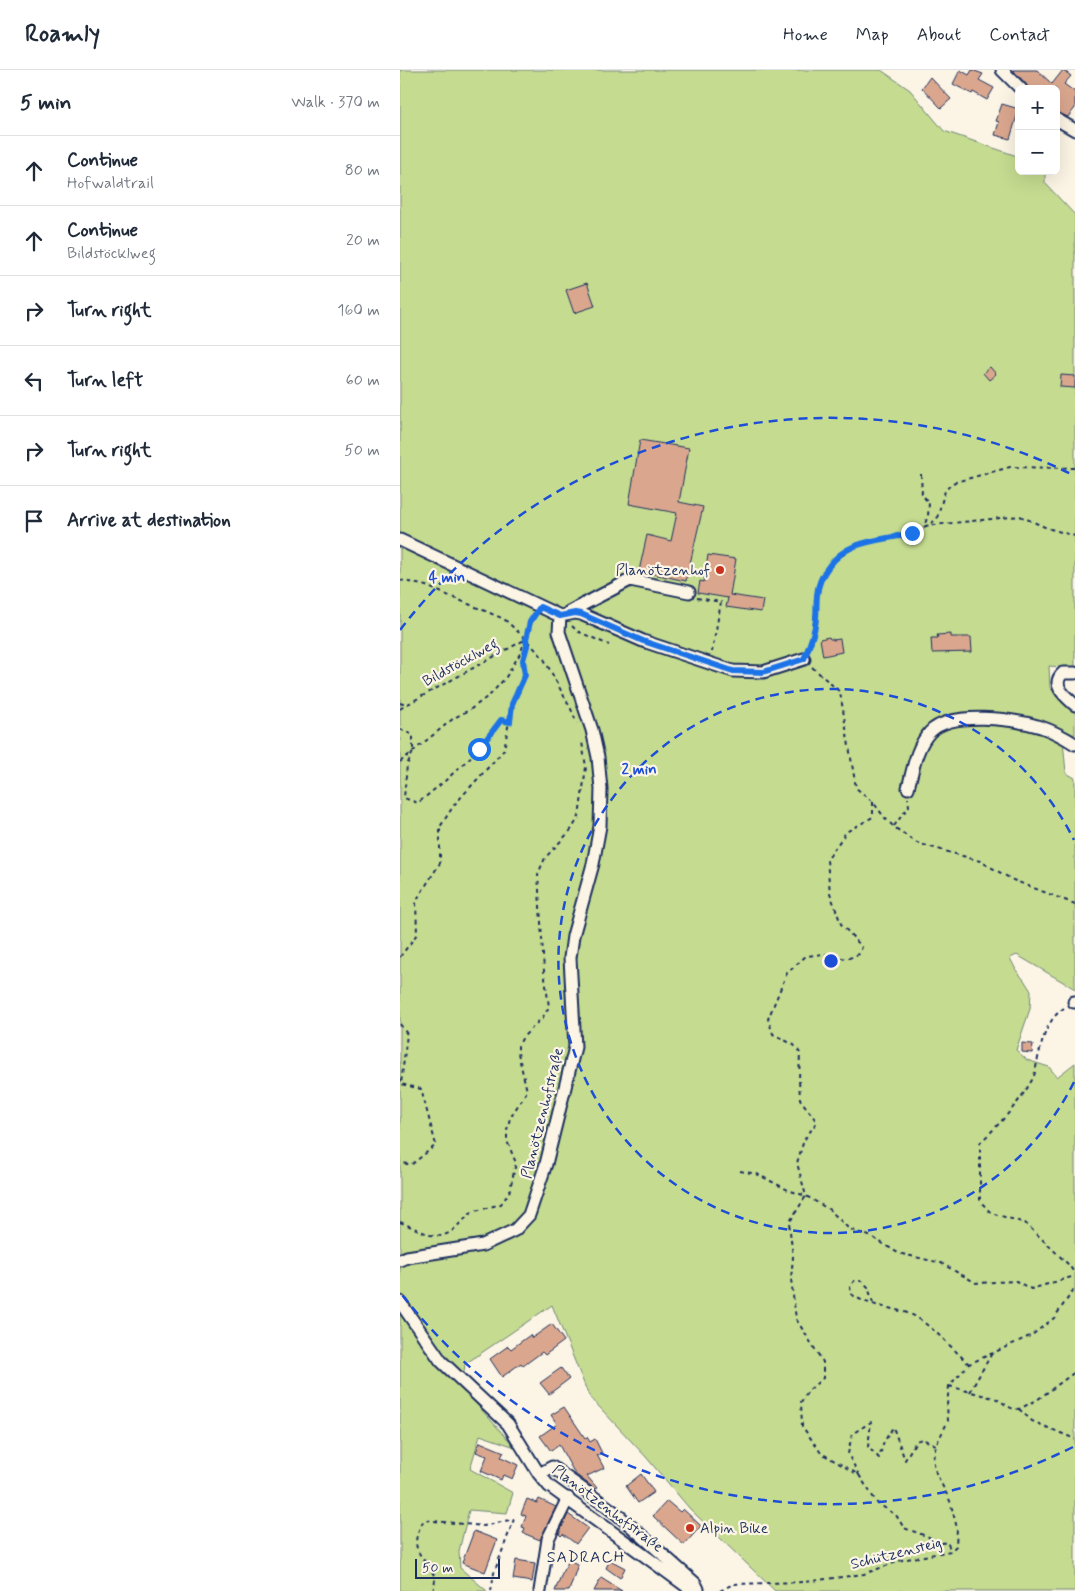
<!DOCTYPE html>
<meta charset="utf-8">
<style>
body{margin:0;font-family:Mynerve,sans-serif;background:#f2f2f3;color:#1f2937}
.controls{position:absolute;right:15px;top:15px;display:grid;overflow:hidden;border-radius:8px;box-shadow:0 5px 20px #0002}
.controls button{width:45px;height:45px;display:grid;place-items:center;padding:0;border:0;border-bottom:1px solid #e0e1e3;background:#fff;color:#1f2937;font:25px sans-serif}
.scale{position:absolute;left:15px;bottom:12px;width:85px;box-sizing:border-box;padding-left:5px;border:2px solid #1b2f5e;border-top:0;font-size:14px;line-height:18px;white-space:nowrap;color:#1b2f5e;-webkit-text-stroke:4px #fcf5e5;paint-order:stroke}
.stop{position:absolute;width:15px;height:15px;margin:-11px;border:4px solid #1a73e8;border-radius:50%;background:#fff}
.stop.end{background:#1a73e8;border-color:#fff;box-shadow:0 1px 5px #0008}
.list{margin:0;padding:0;list-style:none}
h2{display:flex;justify-content:space-between;align-items:center;height:65px;margin:0;padding:0 20px;font-size:21px}
h2 small{font-size:16px;font-weight:400;color:#747a83}
.list li{display:grid;grid-template-columns:32px 1fr auto;gap:15px;align-items:center;box-sizing:border-box;height:70px;padding:0 20px;border-top:1px solid #e0e1e3}
.list b{display:block;font-size:19px;white-space:nowrap}
.list p{margin:0;font-size:16px;white-space:nowrap;color:#747a83}
.list em{font-size:16px;font-style:normal;color:#747a83}
.icon{flex:none;width:28px;height:28px;fill:none;stroke:currentColor;stroke-width:2;stroke-linecap:round;stroke-linejoin:round}
.map{position:relative;flex:none;width:675px;height:1521px;overflow:hidden}
header{display:flex;align-items:center;gap:30px;box-sizing:border-box;height:70px;padding:0 25px;background:#fff;border-bottom:1px solid #e0e1e3}
header strong{font-size:24px}
nav{display:flex;gap:28px;margin-inline-start:auto;font-size:18px}
main{display:flex}
aside{flex:1;background:#fff}
.map>svg:first-child{display:block}
.green{fill:#c5db90;stroke:#708577}
.building{fill:#daa78e;stroke:#1b2f5e}
.lines{fill:none;stroke-linecap:round;stroke-linejoin:round}
.minor-casing{stroke:#1b2f5e;stroke-width:15}
.path{stroke:#1b2f5e;stroke-width:2;stroke-dasharray:4 4;stroke-linecap:butt}
.minor{stroke:#fcf5e5;stroke-width:11}
.route{stroke:#1a73e8;stroke-width:6}
.ring{fill:none;stroke:#1d4ed8;stroke-width:2.5;stroke-dasharray:9 6}
.poi-dot{fill:#c8321e;stroke:#fcf5e5;stroke-width:2}
.labels{text-anchor:middle;stroke-width:4.5;stroke-linejoin:round;paint-order:stroke}
.poi-label{font-size:15px;fill:#1b2f5e;stroke:#fcf5e5;text-anchor:end}
.street-label{font-size:15px;fill:#1b2f5e;stroke:#fcf5e5}
.neighbourhood-label{font-size:16px;letter-spacing:1px;fill:#1b2f5e;stroke:#fcf5e5}
.centre{fill:#1d4ed8;stroke:#fcf5e5;stroke-width:2.5}
.ring-label{font-size:15px;text-anchor:middle;font-weight:bold;fill:#1d4ed8;stroke:#fcf5e5;stroke-width:4.5;stroke-linejoin:round;paint-order:stroke}
</style>
<header>
<strong>Roamly</strong>
<nav><a>Home</a><a>Map</a><a>About</a><a>Contact</a></nav>
</header>
<main>
<aside>
<h2>5 min<small>Walk · 370 m</small></h2>
<ul class="list">
<li><svg class="icon" aria-label="ahead" viewBox="0 0 24 24"><path d="M12 20V5M6 11l6-6 6 6"/></svg><div><b>Continue</b><p>Hofwaldtrail</p></div><em>80 m</em></li>
<li><svg class="icon" aria-label="ahead" viewBox="0 0 24 24"><path d="M12 20V5M6 11l6-6 6 6"/></svg><div><b>Continue</b><p>Bildstöcklweg</p></div><em>20 m</em></li>
<li><svg class="icon" aria-label="right" viewBox="0 0 24 24"><path d="M7 20v-9h11M14 6l5 5-5 5"/></svg><div><b>Turn right</b></div><em>160 m</em></li>
<li><svg class="icon" aria-label="left" viewBox="0 0 24 24"><path d="M17 20v-9H6M10 6l-5 5 5 5"/></svg><div><b>Turn left</b></div><em>60 m</em></li>
<li><svg class="icon" aria-label="right" viewBox="0 0 24 24"><path d="M7 20v-9h11M14 6l5 5-5 5"/></svg><div><b>Turn right</b></div><em>50 m</em></li>
<li><svg class="icon" aria-label="arrive" viewBox="0 0 24 24"><path d="M6 21V4h12l-3 4 3 4H6"/></svg><div><b>Arrive at destination</b></div></li>
</ul>
</aside>
<div class="map">
<svg width="675" height="1521" viewBox="0 0 675 1521">
<rect width="100%" height="100%" fill="#fcf5e5"/>
<filter id="ink" filterUnits="userSpaceOnUse"><feTurbulence type="fractalNoise" baseFrequency=".02" numOctaves="2"/><feDisplacementMap in="SourceGraphic" scale="10" xChannelSelector="R" yChannelSelector="G"/><feConvolveMatrix kernelMatrix="1 2 1 2 8 2 1 2 1" color-interpolation-filters="sRGB"/></filter>
<g filter="url(#ink)">
<path class="green" d="M0,0H481L510,20L544,61L617,86L619,84V101H645V113L675,145V598L649,596L650,618L675,642V665L662,659L666,703L675,708V919L617,885L610,888L616,900L624,910L631,921L630,939L616,980L627,990L649,997L657,1007L675,993V1521H375L290,1439L246,1387L189,1326L152,1235L65,1294L62,1318L115,1377L80,1365L70,1399L113,1423L107,1443L69,1440L59,1481L60,1498L87,1521H0Z"/>
<path class="building" d="M560,0L569,5L572,0L583,4L579,10L594,18L587,30L573,22L572,24L553,14Z
M613,0H637L652,14L663,0L671,6L664,14L675,22V38L668,47L656,42V19H628L626,14Z
M530,7L551,29L541,38L522,18Z
M602,34L619,39L610,69L595,65L599,52L596,51Z
M187,213L195,236L174,243L166,220Z
M590,297L596,304L589,310L583,303Z
M661,305L675,306V318L660,317Z
M240,370L289,378L279,432L303,437L286,511L239,501L247,465L271,471L277,443L229,434Z
M308,485L336,489L330,525L363,530L361,542L326,537L328,528L298,523L300,511L304,512Z
M551,564V567H571L572,582L532,583L531,568H538L537,565Z
M429,567L430,569H433V570L440,569L442,582L423,586L420,569Z
M622,973L633,974L632,983L622,982Z
M152,1254L164,1271L145,1285L142,1282L123,1296L121,1293L102,1307L90,1289L108,1276L111,1279L130,1265L132,1268Z
M161,1298L169,1309L149,1324L140,1313Z
M164,1337L185,1368L187,1367L190,1372L195,1369L202,1383L197,1385L204,1398L187,1406L197,1418L195,1419L175,1404L159,1375L151,1381L140,1366L157,1354L151,1345Z
M80,1372L104,1382L101,1387L118,1395L112,1409L103,1405L101,1410L81,1401L87,1386L76,1382Z
M241,1404L254,1422L238,1433L226,1416Z
M127,1429L137,1433L139,1429L156,1437L140,1470L123,1463L125,1458L122,1457L126,1446L121,1444Z
M267,1431L280,1442L283,1439L301,1456L284,1475L253,1446Z
M168,1444L188,1458L176,1474L163,1464L161,1466L159,1464Z
M74,1461L97,1470L85,1502L62,1493Z
M116,1490L135,1493L132,1512L113,1509Z
M169,1490L177,1494V1497L169,1521H155L164,1498H165Z
M210,1490L225,1498L220,1508L206,1498Z
M201,1508L222,1521H194Z"/>
<g class="lines">
<defs>
<path id="minor" d="M602,0L621,19
M656,49L675,60
M0,470L160,546L175,543L181,544L243,571L333,601L363,602L404,589
M169,542L230,510L289,522
M675,603H663C650,615 666,627 675,635
M508,718C513,700 516,677 530,662C551,640 614,649 641,657C653,661 664,667 675,674
M674,932H675
M0,1190L7,1187L83,1175L115,1160L129,1145L146,1094L175,977L170,888L173,866L193,794L200,756L201,719L198,687L192,660L159,562L160,546
M0,1232L41,1291L108,1354L139,1404L149,1416L293,1521
M139,1404L152,1397L217,1444L295,1513L298,1519
M140,1521L148,1469L168,1428"/>
</defs>
<use href="#minor" class="minor-casing"/>
<path class="path" d="M521,404L522,425L529,433L528,446L524,456L620,446L647,458L675,466
M0,510L26,516L104,549L126,569L144,589L171,639L177,653
M297,528L321,532L312,582
M172,556L177,561L209,575
M408,579L414,560L417,523L420,510L429,495L452,477L466,472L512,463L532,453L537,448L545,421L552,413L610,397L675,398
M412,597L440,622L456,718L473,732L484,747L494,757L517,773L580,791L613,810L675,834
M0,633L6,635L126,569
M0,639L6,635
M0,659L13,665V682L7,695L4,728L18,733L46,710L79,679L101,650L109,652
M0,692L54,648L71,639L91,624L106,607L121,582L130,553L135,545
M473,732V747L446,762L427,790L430,823L441,854L462,877L459,884L447,889L424,884L406,886L387,903L368,949L373,964L394,975L400,983L399,1009L400,1029L417,1052L404,1070L397,1093L406,1126L389,1153L393,1187L391,1209L396,1249L423,1292V1308L408,1321L401,1332L402,1356L421,1383L459,1405L448,1384L452,1364L471,1352L468,1377L479,1388L484,1372L493,1357L505,1390L516,1371L522,1369L536,1375
M494,756L509,736L508,728
M0,887L17,864L16,831L40,793V757L54,735L104,680L112,634L125,605L123,590L127,575L126,571
M664,938C646,950 642,972 637,992C636,998 635,1005 632,1010C617,1036 601,1052 580,1073V1131L591,1143L625,1153L669,1195L675,1204
M0,954L7,964L1,1014L21,1019L36,1075L11,1095L0,1092
M340,1101L357,1104L388,1120L406,1126L430,1140L449,1159L472,1167L498,1183L541,1193L576,1213L616,1211L631,1219L675,1206
M0,1152L30,1165L42,1166L51,1162L72,1142L101,1134L109,1123L116,1093L107,1071V1060L110,1048L127,1021L118,983V976L123,967L143,947L149,937L144,901L138,804L145,788L171,760L179,747L186,697L182,672
M473,1233L468,1217L462,1211H454L450,1216L451,1224C467,1236 491,1237 510,1244C526,1250 555,1281 569,1294
M549,1316L597,1329L611,1338L619,1339L637,1330L675,1302
M570,1322L592,1283
M619,1339L632,1351L675,1369
M459,1405L477,1433L496,1445L504,1458L529,1467L538,1474L547,1472L551,1481
M33,1521C41,1497 18,1493 16,1473C16,1465 20,1457 24,1450L84,1456L114,1449
M91,1521L94,1503L114,1449
M320,1521L333,1514L404,1512L464,1504L502,1490L551,1481L556,1476L557,1458L550,1431L536,1403L533,1389L536,1375L548,1351L547,1335L549,1316L569,1294L632,1265L654,1248L675,1218"/>
<use href="#minor" class="minor"/>
</g>
</g>
<g class="lines" filter="url(#ink)">
<path class="route" d="M79,679L101,650L110,652L112,634L125,605L123,590L127,576L126,569L130,552L140,537L160,546L175,543L181,544L243,571L333,601L363,602L404,589C408,579 413,568 415,556C417,546 416,536 417,525C419,504 435,484 455,476C473,469 493,468 512,463"/>
</g>
<g class="ring">
<path d="M674 1012A272 272 0 1 1 674 770"/>
<path d="M673 1377A543 543 0 0 1 0 1222M0 560A543 543 0 0 1 673 405"/>
</g>
<g class="poi-dot">
<circle cx="320" cy="500" r="5"/>
<circle cx="290" cy="1458" r="5"/>
</g>
<g class="labels">
<g class="poi-label">
<text x="310" y="505">Planötzenhof</text>
<text x="300" y="1463" text-anchor="start">Alpin Bike</text>
</g>
<g class="street-label">
<text transform="translate(60 592) rotate(-29)" y="5">Bildstöcklweg</text>
<text transform="translate(142 1043) rotate(-76)" y="5">Planötzenhofstraße</text>
<text transform="translate(208 1438) rotate(37)" y="5">Planötzenhofstraße</text>
<text transform="translate(496 1483) rotate(-14)" y="5">Schützensteig</text>
</g>
<g class="neighbourhood-label">
<text x="186" y="1492">SADRACH</text>
</g>
</g>
<circle cx="431" cy="891" r="8" class="centre"/>
<g class="ring-label">
<text x="47" y="512">4 min</text>
<text x="239" y="704">2 min</text>
</g>
</svg>
<div class="controls">
<button>+</button>
<button>−</button>
</div>
<div class="scale">50 m</div>
<div class="stop" style="left:79px;top:679px"></div>
<div class="stop end" style="left:512px;top:463px"></div>
</div>
</main>
